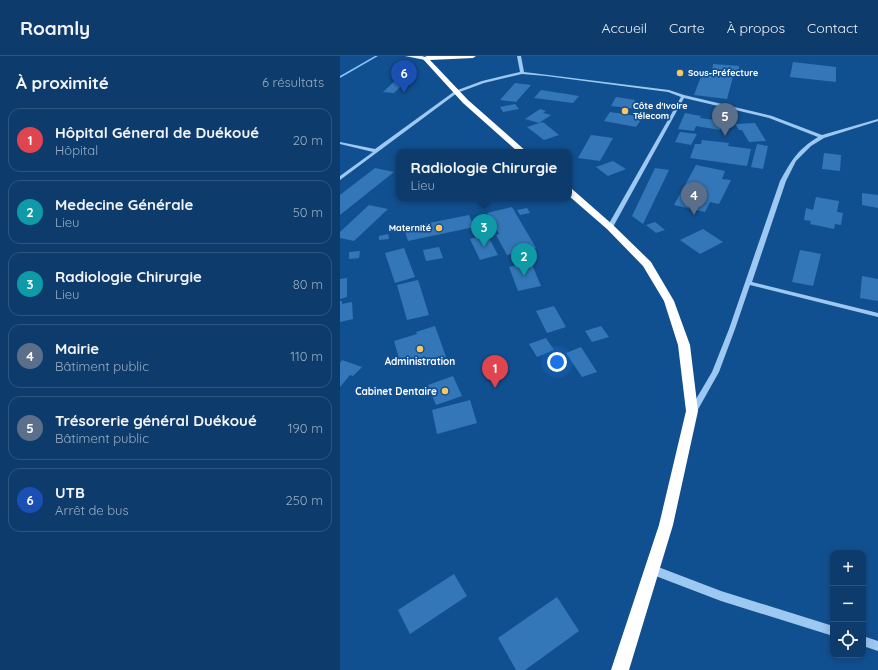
<!DOCTYPE html>
<html lang="fr">
<meta charset="utf-8">
<style>
body{margin:0;font-family:Quicksand,sans-serif;background:#1b4774;color:#f1f3f6}
.controls{position:absolute;right:12px;bottom:12px;display:grid;overflow:hidden;border-radius:8px;box-shadow:0 2px 10px #0003}
.controls button{width:36px;height:36px;display:grid;place-items:center;padding:0;border:0;border-bottom:1px solid #2d567f;background:#0d3c6c;color:#f1f3f6;font:20px sans-serif}
.you{position:absolute;left:217px;top:306px;width:14px;height:14px;margin:-10px;border:3px solid #fff;border-radius:50%;background:#1a73e8;box-shadow:0 0 0 6px #1a73e833}
.badge{display:grid;place-items:center;width:26px;height:26px;border-radius:50%;background:#ffc65d;color:#fff;font-size:13px;font-weight:700}
.pin{position:absolute;translate:-50% -33px;filter:drop-shadow(0 1px 2px #0008)}
.pin::after{content:'';position:absolute;top:21px;width:14px;height:12px;background:inherit;clip-path:polygon(0 0,100% 0,50% 100%)}
.popup{position:absolute;left:56px;top:93px;width:176px;height:52px;box-sizing:border-box;display:grid;place-content:center;border-radius:8px;background:#0d3c6c;filter:drop-shadow(0 1px 3px #0005);font-size:13px;white-space:nowrap;color:#9aadc2}
.popup b{font-size:15px;color:#f1f3f6}
.popup::after{content:'';position:absolute;left:50%;top:100%;margin-left:-8px;border:8px solid transparent;border-top-color:#0d3c6c}
.list{margin:0;padding:0;list-style:none}
h2{display:flex;justify-content:space-between;align-items:center;height:52px;margin:0;padding:0 16px;font-size:17px}
h2 small{font-size:13px;font-weight:400;color:#9aadc2}
.list li{display:grid;grid-template-columns:26px 1fr auto;gap:12px;align-items:center;box-sizing:border-box;height:64px;margin:0 8px 8px;padding:0 8px;border:1px solid #2d567f;border-radius:12px}
.list b{display:block;font-size:15px;white-space:nowrap}
.list p{margin:0;font-size:13px;white-space:nowrap;color:#9aadc2}
.list em{font-size:13px;font-style:normal;color:#9aadc2}
.icon{flex:none;width:22px;height:22px;fill:none;stroke:currentColor;stroke-width:2;stroke-linecap:round;stroke-linejoin:round}
.map{position:relative;flex:none;width:538px;height:614px;overflow:hidden}
header{display:flex;align-items:center;gap:24px;box-sizing:border-box;height:56px;padding:0 20px;background:#0d3c6c;border-bottom:1px solid #2d567f}
header strong{font-size:19px}
nav{display:flex;gap:22px;margin-inline-start:auto;font-size:14px}
main{display:flex}
aside{flex:1;background:#0d3c6c}
.map>svg:first-child{display:block}
.lines{fill:none;stroke-linecap:round;stroke-linejoin:round}
.stream{fill:#8dc4f6;fill-rule:evenodd}
.building{fill:#3477b8}
.minor{fill:#9cc8f2;fill-rule:evenodd}
.major{fill:#e7f2ff;fill-rule:evenodd}
.highway{fill:#fff;fill-rule:evenodd}
.poi-dot{fill:#ffc65d;stroke:#115090;stroke-width:1.5}
.labels{text-anchor:middle;stroke-width:3.5;stroke-linejoin:round;paint-order:stroke}
.far-poi-label{font-size:9px;font-weight:bold;fill:#fff;stroke:#115090;text-anchor:start}
.poi-label{font-size:10px;font-weight:bold;fill:#fff;stroke:#115090}
</style>
<header>
<strong>Roamly</strong>
<nav><a>Accueil</a><a>Carte</a><a>À propos</a><a>Contact</a></nav>
</header>
<main>
<aside>
<h2>À proximité<small>6 résultats</small></h2>
<ul class="list">
<li><span class="badge" style="background:#e0444e">1</span><div><b>Hôpital Géneral de Duékoué</b><p>Hôpital</p></div><em>20 m</em></li>
<li><span class="badge" style="background:#0f9aa8">2</span><div><b>Medecine Générale</b><p>Lieu</p></div><em>50 m</em></li>
<li><span class="badge" style="background:#0f9aa8">3</span><div><b>Radiologie Chirurgie</b><p>Lieu</p></div><em>80 m</em></li>
<li><span class="badge" style="background:#5c6f8a">4</span><div><b>Mairie</b><p>Bâtiment public</p></div><em>110 m</em></li>
<li><span class="badge" style="background:#5c6f8a">5</span><div><b>Trésorerie général Duékoué</b><p>Bâtiment public</p></div><em>190 m</em></li>
<li><span class="badge" style="background:#1a4fb4">6</span><div><b>UTB</b><p>Arrêt de bus</p></div><em>250 m</em></li>
</ul>
</aside>
<div class="map">
<svg width="538" height="614" viewBox="0 0 538 614">
<rect width="100%" height="100%" fill="#115090"/>
<g class="lines">
<path class="stream" d="M35,0H38L0,22V20Z"/>
</g>
<path class="building" d="M453,6L496,11V26L450,21Z
M373,8L399,10L398,19L372,17Z
M362,18L393,21L387,43L354,39Z
M59,21L69,22L54,37L43,36Z
M175,27L191,29L176,46L160,44Z
M201,34L239,40L233,47L194,42Z
M276,41L295,44L294,46L302,47L298,53L271,50Z
M175,48L179,53L163,56L160,51Z
M200,53L206,55L203,57L211,59L199,67L185,63Z
M270,56L303,61L296,71L264,65Z
M345,57L361,60L360,62L383,65L380,74L356,70L354,75L338,73Z
M203,66L219,79L204,84L187,71Z
M415,67L426,85L409,86L402,74H399L395,68Z
M340,76L357,78L351,89L335,86Z
M251,79L273,82L260,105L238,102Z
M362,84L389,87L388,90L411,93L407,110L350,102L355,88H361Z
M417,88L428,90L423,113L411,111Z
M484,97L501,99L500,115L482,113Z
M273,105L286,113L268,120L256,111Z
M356,109L385,115L382,123L391,124L379,148L370,146L365,156L334,149Z
M35,112L54,116L0,159V139Z
M315,112L329,114L303,168L292,160Z
M522,137L538,139V152L522,149Z
M476,141L499,145L497,156L503,157L501,169L495,168L494,173L470,168L471,165L464,164L466,152L473,154Z
M29,149L48,153L14,185L0,182V176Z
M172,151L196,192L167,199L156,179L159,178L147,157Z
M187,152L190,157L180,159L177,154Z
M129,159L134,171L68,185L64,172Z
M315,166L325,174L316,177L306,169Z
M363,173L383,186L360,198L340,184Z
M48,178L49,183L39,184V180Z
M147,178L158,199L140,204L130,183Z
M99,191L103,202L86,205L83,194Z
M64,192L75,221L55,227L45,197Z
M460,194L481,198L473,230L452,226Z
M20,195L19,202L9,203V196Z
M191,206L201,230L178,235L169,211Z
M522,220L538,223V245L520,242Z
M7,222V241L0,243V223Z
M78,224L89,259L67,264L57,229Z
M0,245H2V248L12,246L13,263L0,266Z
M214,250L226,271L207,277L196,255Z
M95,270L106,301L85,307L83,303L61,309L54,285L77,278L76,276Z
M261,270L269,281L252,286L245,275Z
M206,282L214,294L197,301L189,288Z
M241,291L257,316L242,321L226,297Z
M2,304L22,311L13,320L10,319L0,331V307Z
M113,320L122,340L96,349L88,329Z
M130,344L137,367L97,378L92,354Z
M114,518L127,540L70,578L58,554Z
M217,541L239,575L185,614H176L158,582Z"/>
<g class="lines">
<path class="minor" d="M177,0H181L184,16L329,34L344,39L432,60L482,79L538,63V65L484,82L471,90L456,105L446,125L412,226L538,257V261L410,229L395,273L379,316L356,357L353,358L350,357L349,355L372,316L389,273L440,125C452,104 457,94 478,81L429,62L344,42L273,171L270,173L268,172L267,171L341,41L328,36L206,20L182,18L144,27L117,37L0,124V120L33,96L0,88V86L35,93L115,35L142,25L180,16Z
M313,509L381,535L493,570V580L381,545L313,519L310,517L308,514L310,511Z
M523,580L538,585V595L523,590Z"/>
<path class="major" d="M65,0H82L88,2L85,4Z"/>
<path class="highway" d="M136,0L133,2L90,4L128,44L187,96H178L123,47L82,2L87,0Z
M229,132L232,133L273,169L311,206L334,245L350,289L358,355L333,469L289,614H271L319,469L346,355L338,289L324,245L303,210L267,173L229,140Z"/>
</g>
<g class="poi-dot">
<circle cx="340" cy="17" r="4"/>
<circle cx="285" cy="55" r="4"/>
<circle cx="99" cy="172" r="4"/>
<circle cx="80" cy="293" r="4"/>
<circle cx="105" cy="335" r="4"/>
</g>
<g class="labels">
<g class="far-poi-label">
<text x="348" y="20">Sous-Préfecture</text>
<text x="293" y="53">Côte d'Ivoire<tspan x="293" dy="10">Télecom</tspan></text>
<text x="91" y="175" text-anchor="end">Maternité</text>
</g>
<g class="poi-label">
<text x="80" y="309">Administration</text>
<text x="97" y="339" text-anchor="end">Cabinet Dentaire</text>
</g>
</g>
</svg>
<div class="controls">
<button>+</button>
<button>−</button>
<button><svg class="icon" aria-label="locate" viewBox="0 0 24 24"><circle cx="12" cy="12" r="6"/><path d="M12 2v4M12 18v4M2 12h4M18 12h4"/></svg></button>
</div>
<div class="you"></div>
<div class="pin badge" style="left:155px;top:332px;background:#e0444e">1</div>
<div class="pin badge" style="left:184px;top:220px;background:#0f9aa8">2</div>
<div class="pin badge" style="left:144px;top:191px;background:#0f9aa8">3</div>
<div class="popup"><b>Radiologie Chirurgie</b>Lieu</div>
<div class="pin badge" style="left:354px;top:159px;background:#5c6f8a">4</div>
<div class="pin badge" style="left:385px;top:80px;background:#5c6f8a">5</div>
<div class="pin badge" style="left:64px;top:37px;background:#1a4fb4">6</div>
</div>
</main>
